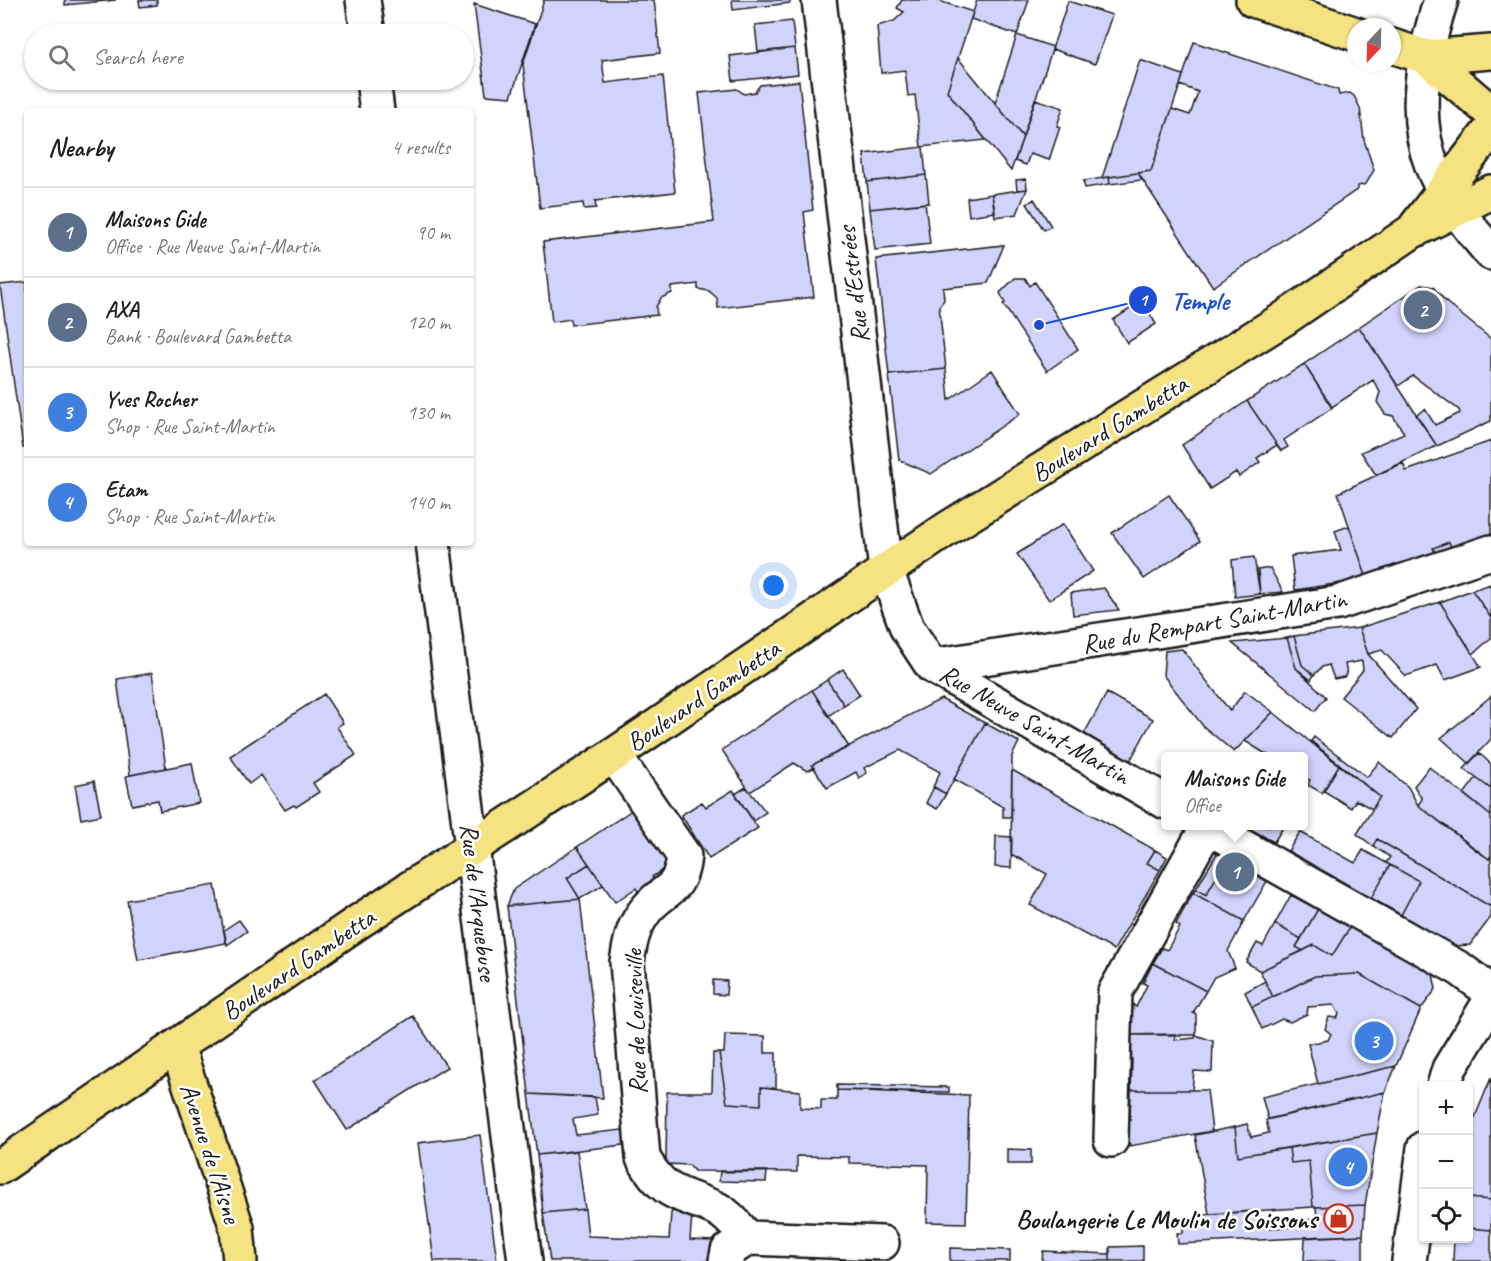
<!DOCTYPE html>
<meta charset="utf-8">
<style>
body{margin:0;font-family:Caveat,sans-serif;background:#f2f2f2;color:#202124}
.controls{position:absolute;right:18px;bottom:18px;display:grid;overflow:hidden;border-radius:6px;box-shadow:0 2px 4px #0004}
.controls button{width:54px;height:54px;display:grid;place-items:center;padding:0;border:0;border-bottom:2px solid #e0e0e0;background:#fff;color:#202124;font:30px sans-serif}
.compass{position:absolute;left:1347px;top:18px;width:54px;height:54px;border-radius:50%;background:#fff;box-shadow:0 2px 4px #0004;rotate:202deg}
.you{position:absolute;left:774px;top:586px;width:21px;height:21px;margin:-15px;border:4px solid #fff;border-radius:50%;background:#1a73e8;box-shadow:0 0 0 9px #1a73e833}
.badge{display:grid;place-items:center;width:39px;height:39px;border-radius:50%;background:#c8321e;color:#fff;font-size:20px;font-weight:700}
.pin{position:absolute;translate:-50% -50%;border:3px solid #fff;box-shadow:0 2px 6px #0006}
.popup{position:absolute;left:1161px;top:752px;width:147px;height:78px;box-sizing:border-box;display:grid;place-content:center;border-radius:6px;background:#fff;filter:drop-shadow(0 2px 4px #0005);font-size:20px;white-space:nowrap;color:#757577}
.popup b{font-size:22px;color:#202124}
.popup::after{content:'';position:absolute;left:50%;top:100%;margin-left:-12px;border:12px solid transparent;border-top-color:#fff}
.list{margin:0;padding:0;list-style:none}
h2{display:flex;justify-content:space-between;align-items:center;height:78px;margin:0;padding:0 24px;font-size:26px}
h2 small{font-size:20px;font-weight:400;color:#757577}
.list li{display:grid;grid-template-columns:39px 1fr auto;gap:18px;align-items:center;box-sizing:border-box;height:90px;padding:0 24px;border-top:2px solid #e0e0e0}
.list b{display:block;font-size:22px;white-space:nowrap}
.list p{margin:0;font-size:20px;white-space:nowrap;color:#757577}
.list em{font-size:20px;font-style:normal;color:#757577}
.icon{flex:none;width:33px;height:33px;fill:none;stroke:currentColor;stroke-width:2;stroke-linecap:round;stroke-linejoin:round}
.map{position:relative;flex:none;width:1491px;height:1261px;overflow:hidden}
.search{position:absolute;background:#fff;box-shadow:0 2px 4px #0004;left:24px;top:24px;width:450px;height:66px;display:flex;align-items:center;gap:15px;box-sizing:border-box;padding:0 21px;border-radius:33px;color:#757577;font-size:22px}
.panel{position:absolute;background:#fff;box-shadow:0 2px 4px #0004;left:24px;top:108px;width:450px;height:438px;border-radius:6px}
.map>svg:first-child{display:block}
.building{fill:#d2d3fc;stroke:#1c1c1c;stroke-width:1.5}
.lines{fill:none;stroke-linecap:round;stroke-linejoin:round}
.minor-casing{stroke:#1c1c1c;stroke-width:38}
.major-casing{stroke:#1c1c1c;stroke-width:38}
.minor{stroke:#fff;stroke-width:33}
.major{stroke:#f5e382;stroke-width:33}
.labels{text-anchor:middle;stroke-width:5;stroke-linejoin:round;paint-order:stroke}
.street-label{font-size:26px;fill:#1c1c1c;stroke:#fff}
.poi-label{font-size:26px;font-weight:bold;fill:#1c1c1c;stroke:#fff;text-anchor:end}
.leader{fill:none;stroke:#1d4ed8;stroke-width:2}
.callout-dot{fill:#1d4ed8;stroke:#fff;stroke-width:2}
.mark-label{font-size:18px;text-anchor:middle;font-weight:bold;fill:#fff}
.callout-label{font-size:27px;text-anchor:middle;font-weight:bold;fill:#1d4ed8;stroke:#fff;stroke-width:5;stroke-linejoin:round;paint-order:stroke}
</style>
<div class="map">
<svg width="1491" height="1261" viewBox="0 0 1491 1261">
<rect width="100%" height="100%" fill="#fff"/>
<filter id="ink" filterUnits="userSpaceOnUse"><feTurbulence type="fractalNoise" baseFrequency=".0167" numOctaves="2"/><feDisplacementMap in="SourceGraphic" scale="12" xChannelSelector="R" yChannelSelector="G"/><feConvolveMatrix kernelMatrix="1 2 1 2 8 2 1 2 1" color-interpolation-filters="sRGB"/></filter>
<g filter="url(#ink)">
<path class="building" d="M65,0H116L65,5Z
M139,0H157V5L140,7Z
M544,0H654L660,53L602,60L605,83L663,76L675,192L595,201L596,208L584,209L583,203L540,208L523,64Z
M732,0H790V3L733,10Z
M902,0H936L973,12L947,91L986,140L921,147L915,95L908,96L905,70L881,73L877,26L894,21L904,12L897,8Z
M977,0H1029L1017,35L971,19Z
M1068,1L1112,15L1095,64L1052,49Z
M474,4L535,24L511,97L486,95Z
M792,21L795,48L758,52L755,25Z
M1017,35L1053,47L1023,137L995,103Z
M1194,42L1338,90L1339,95L1350,93L1354,96L1360,108L1364,140L1374,170L1366,184L1358,186V189L1213,287L1138,173L1151,171L1172,109L1190,115L1198,92L1180,85Z
M795,48L798,74L733,81L730,56Z
M958,58L1023,137L1011,171L947,91Z
M1140,60L1183,75L1180,85L1151,171L1102,178Z
M799,81L813,210L804,212L814,297L718,308L717,298L709,291L698,289V284L672,287V293L661,298L656,307L657,315L571,325L570,319L552,322L543,242L714,222L699,93L737,89L744,94L755,92L760,85Z
M1035,99L1063,108L1057,126L1060,127L1049,160L1030,154L1026,165L1015,161Z
M923,147L926,175L867,182L864,154Z
M1138,173L1142,180L1110,184L1109,177Z
M926,175L929,203L870,209L867,182Z
M1109,177L1110,184L1085,188L1083,181Z
M1026,179L1027,189L1017,190L1016,180Z
M1027,189L1017,214L995,217L992,194Z
M992,194L995,212L969,216L967,198Z
M1034,199L1051,226L1044,230L1027,204Z
M925,203L930,244L875,250L870,209Z
M1004,245L988,283L943,288L944,300L939,306L946,369L889,375L876,259Z
M1015,278H1025L1030,286L1035,282L1078,349L1047,371L1003,304L1005,303L1000,293Z
M27,282V448H23L0,285Z
M1421,285L1433,287L1447,303L1491,339V421L1437,446L1416,415L1425,409L1435,425L1460,413L1459,410L1413,376L1398,386L1359,327Z
M1142,301L1156,324L1127,343L1113,320Z
M1359,327L1437,446L1376,475L1361,452L1404,433L1393,416L1385,414L1377,402L1380,392L1373,380L1332,407L1304,364Z
M1304,364L1332,408L1284,440L1288,447L1281,451L1247,401Z
M946,369L949,400L992,370L1020,414L931,474L899,460L889,375Z
M1247,401L1277,445L1257,458L1260,462L1239,477L1236,472L1210,489L1182,445Z
M1491,441V535L1452,549L1449,542L1433,548L1436,555L1367,579L1338,493L1403,463L1406,471Z
M1169,495L1200,541L1144,579L1112,533Z
M1063,524L1093,571L1049,600L1017,554Z
M1349,526L1367,579L1295,590L1291,556L1341,550L1335,531Z
M1449,542L1452,549L1436,555L1433,548Z
M1254,557L1260,594L1235,597L1232,560Z
M1270,568L1283,592L1260,594L1258,570Z
M1491,584V618L1472,590Z
M1104,588L1119,610L1073,615L1071,593Z
M1472,590L1491,618V638L1473,654L1440,602Z
M1440,602L1481,667L1445,680L1437,665L1406,676L1382,650L1368,654L1359,628Z
M1359,628L1368,654L1416,709L1393,738L1341,697L1363,670L1362,661L1345,664L1347,674L1344,677L1334,679L1329,665L1322,667L1314,675L1302,665L1294,636Z
M1294,636L1302,665L1314,675L1311,680L1296,668L1287,638Z
M1287,638L1296,668L1326,697L1315,711L1232,643Z
M1182,649L1230,711L1245,691L1273,712L1234,752L1203,726L1163,675L1165,651Z
M843,669L860,695L844,705L827,680Z
M152,673L166,768L130,775L117,679Z
M827,680L844,705L828,716L812,690Z
M812,690L849,747L812,765L814,768L807,771L794,763L750,792L722,750Z
M1107,693L1153,719L1130,761L1084,734Z
M324,694L343,723L337,727L356,755L313,783L319,792L296,807L294,805L285,810L261,775L249,784L230,756Z
M1491,696V739L1469,763L1441,738Z
M941,699L985,723L946,794L933,787L940,772L900,750L864,768L867,773L859,778L856,772L827,788L812,765Z
M1273,712L1339,765L1322,793L1308,785L1310,780L1304,777V756H1269L1245,741Z
M985,723L1019,742L1012,756L1011,817H1003V807L954,779Z
M1314,737L1367,777L1379,762L1408,787L1418,805L1477,851L1489,859L1491,855V907L1377,839L1373,846L1357,834L1380,797L1311,741Z
M1479,753L1491,764V789L1464,769Z
M192,763L199,803L160,811L158,800L132,805L126,776Z
M1339,765L1380,797L1372,809L1356,800L1351,808L1324,791Z
M1429,767L1491,816V855L1489,859L1418,805L1422,799L1414,786Z
M1012,770L1155,850L1147,863L1160,870L1114,950L1030,905L1047,874L1011,854Z
M1476,778L1491,789V816L1464,794Z
M94,781L101,815L81,819L75,785Z
M746,787L766,812L753,821L735,794Z
M934,787L946,794L937,809L926,803Z
M733,790L758,828L709,859L681,815L702,802L706,807Z
M635,808L672,863L652,877L655,881L638,892L636,888L615,902L577,847Z
M1245,826H1284L1274,842Z
M1300,832L1355,863L1363,850L1390,865L1371,898L1288,851Z
M996,836L1012,837L1011,868L995,867Z
M1377,839L1491,907V917L1470,945L1454,946L1401,915L1419,881L1386,863L1390,857L1373,846Z
M577,847L589,864L567,878L580,899L507,906L514,889Z
M1155,850L1167,857L1160,870L1147,863Z
M1217,853L1227,859L1206,895L1196,889Z
M1227,859L1267,881L1244,921L1193,893L1196,889L1206,895Z
M589,864L603,885L580,899L567,878Z
M1390,865L1419,881L1401,915L1371,898Z
M215,885L226,943L138,960L127,900Z
M1193,893L1244,921L1228,951L1235,968L1214,977L1206,991L1153,963L1162,948L1167,950L1180,927L1176,924Z
M1291,895L1318,909L1301,939L1275,924Z
M580,899L603,1098L529,1094L507,906Z
M1318,909L1350,927L1332,956L1314,945L1303,951L1296,947Z
M239,920L247,931L227,945L224,930Z
M1275,924L1301,939L1296,947L1303,951L1260,971L1246,962L1257,943L1263,946Z
M1350,927L1433,974L1436,989L1421,1009L1359,974L1315,976L1273,997L1260,971L1314,945L1332,956Z
M1153,963L1206,991L1193,1013L1196,1014V1035H1127L1129,1010L1132,1004L1136,1007L1147,985L1143,983Z
M1359,974L1421,1009L1396,1066L1318,1084L1308,1044L1328,1040L1331,1034L1325,1029L1329,1017L1337,1018L1339,1014L1334,1005L1308,1007L1307,1014L1290,1022L1282,1019L1262,1029L1252,1007L1315,976Z
M713,980L727,981L726,995L713,994Z
M1265,981L1273,997L1252,1007L1245,992Z
M413,1016L447,1067L347,1130L315,1080Z
M1176,1034L1175,1040L1195,1038L1196,1035L1213,1041L1212,1072L1194,1071L1192,1090H1131L1132,1060H1126L1127,1035Z
M725,1035L765,1036V1053H776V1088L761,1087V1105L727,1103L719,1053H724Z
M713,1053H719L727,1103L761,1105V1087L800,1091V1108L821,1109V1100H837V1090L969,1095L966,1223L927,1222L928,1165L849,1163V1157L797,1156V1172L694,1171L689,1165L666,1164L667,1092H712Z
M1396,1066L1385,1092L1268,1119L1262,1097Z
M1491,1078V1200L1468,1198V1134Z
M837,1085L949,1087V1092L837,1090Z
M1131,1090H1207L1212,1131L1130,1146L1124,1119H1130Z
M1385,1092L1377,1133L1238,1156L1235,1127L1247,1124L1251,1137L1269,1133L1266,1120Z
M529,1094L595,1097L598,1115L573,1119L576,1135L632,1129V1144L537,1155Z
M1235,1127L1238,1156L1289,1148L1291,1163L1309,1161L1313,1207L1209,1214L1195,1135Z
M1377,1133L1365,1205L1313,1207L1309,1161L1291,1163L1289,1148Z
M480,1135L497,1261H434L418,1143Z
M1007,1149L1031,1150V1164H1007Z
M577,1151L585,1209L543,1213L537,1155Z
M720,1171H767L766,1182L719,1181Z
M1468,1198L1491,1200V1230L1468,1228Z
M682,1200L692,1215L690,1240L713,1241V1261H550L543,1213L585,1209L588,1236L669,1239L671,1213Z
M1365,1205L1363,1235L1178,1244L1177,1233H1183V1224L1200,1223V1215L1259,1211L1260,1228L1293,1227V1221L1317,1219L1316,1207Z
M1468,1228L1491,1230V1261H1453L1454,1238H1468Z
M1363,1235V1261H1304L1305,1237Z
M1143,1246V1261H1110V1247Z
M950,1248L1010,1250V1261H950Z
M1043,1251L1110,1254V1261H1042Z"/>
<g class="lines">
<defs>
<path id="minor" d="M363,0L368,34
M819,0L886,570L907,628L932,666L1166,802
M1441,0C1424,52 1411,113 1432,166C1444,197 1470,229 1491,253
M373,80L377,111
M433,543L525,1261
M932,666L1338,603L1491,552
M614,755L684,856C680,896 661,887 643,914C632,929 630,944 627,962L643,1158C666,1198 680,1192 717,1209C729,1215 739,1229 748,1238
M1206,826L1460,969L1491,992
M1444,1086L1449,1069L1491,1000
M1111,1140L1115,992L1208,826
M726,1261L728,1251L748,1238L882,1243
M1409,1261L1424,1148"/>
<path id="major" d="M1253,0L1356,34
M1392,46L1426,57L1486,108
M1426,57L1491,52
M1416,226L1488,133
M177,1046L237,1228L240,1261
M0,1167L358,922L614,755L950,527L1282,320L1411,232L1491,192"/>
</defs>
<use href="#minor" class="minor-casing"/>
<use href="#major" class="major-casing"/>
<use href="#minor" class="minor"/>
<use href="#major" class="major"/>
</g>
</g>
<defs>
<symbol id="shop-ring" viewBox="-11 -11 22 22"><circle r="9.5" fill="#fff" stroke="#c8321e" stroke-width="1.5"/><path d="M-5-2.5h2.3a2.7 3.5 0 0 1 5.4 0H5L5.5 6h-11ZM-1.5-2.5h3a1.5 2.3 0 0 0-3 0Z" fill="#c8321e"/></symbol>
</defs>
<g fill-rule="evenodd">
<use href="#shop-ring" x="1322" y="1202" width="33" height="33"/>
</g>
<g class="labels">
<g class="street-label">
<text transform="translate(853 285) rotate(-97)" y="9">Rue d'Estrées</text>
<text transform="translate(1109 428) rotate(-32)" y="9">Boulevard Gambetta</text>
<text transform="translate(1214 621) rotate(-10)" y="9">Rue du Rempart Saint-Martin</text>
<text transform="translate(703 695) rotate(-34)" y="9">Boulevard Gambetta</text>
<text transform="translate(1035 724) rotate(30)" y="9">Rue Neuve Saint-Martin</text>
<text transform="translate(479 902) rotate(83)" y="9">Rue de l'Arquebuse</text>
<text transform="translate(298 964) rotate(-34)" y="9">Boulevard Gambetta</text>
<text transform="translate(635 1022) rotate(-92)" y="9">Rue de Louiseville</text>
<text transform="translate(211 1153) rotate(72)" y="9">Avenue de l'Aisne</text>
</g>
<g class="poi-label">
<text x="1317" y="1228">Boulangerie Le Moulin de Soissons</text>
</g>
</g>
<path class="leader" d="M1039 325L1143 300"/>
<g class="callout-dot">
<circle cx="1039" cy="325" r="6"/>
<circle cx="1143" cy="300" r="15"/>
</g>
<g class="mark-label">
<text x="1143" y="306">1</text>
</g>
<g class="callout-label">
<text x="1200" y="309">Temple</text>
</g>
</svg>
<div class="controls">
<button>+</button>
<button>−</button>
<button><svg class="icon" aria-label="locate" viewBox="0 0 24 24"><circle cx="12" cy="12" r="6"/><path d="M12 2v4M12 18v4M2 12h4M18 12h4"/></svg></button>
</div>
<svg class="compass" viewBox="-18 -18 36 36"><path d="M0-13l5 13h-10z" fill="#e53935"/><path d="M0 13l5-13h-10z" fill="#757577"/></svg>
<div class="you"></div>
<div class="pin badge" style="left:1235px;top:872px;background:#5c6f8a">1</div>
<div class="popup"><b>Maisons Gide</b>Office</div>
<div class="pin badge" style="left:1423px;top:310px;background:#5c6f8a">2</div>
<div class="pin badge" style="left:1374px;top:1041px;background:#3f7fe0">3</div>
<div class="pin badge" style="left:1348px;top:1167px;background:#3f7fe0">4</div>
<div class="search"><svg class="icon" aria-label="search" viewBox="0 0 24 24"><circle cx="10" cy="10" r="6"/><path d="M15 15l6 6"/></svg>Search here</div>
<section class="panel">
<h2>Nearby<small>4 results</small></h2>
<ul class="list">
<li><span class="badge" style="background:#5c6f8a">1</span><div><b>Maisons Gide</b><p>Office · Rue Neuve Saint-Martin</p></div><em>90 m</em></li>
<li><span class="badge" style="background:#5c6f8a">2</span><div><b>AXA</b><p>Bank · Boulevard Gambetta</p></div><em>120 m</em></li>
<li><span class="badge" style="background:#3f7fe0">3</span><div><b>Yves Rocher</b><p>Shop · Rue Saint-Martin</p></div><em>130 m</em></li>
<li><span class="badge" style="background:#3f7fe0">4</span><div><b>Etam</b><p>Shop · Rue Saint-Martin</p></div><em>140 m</em></li>
</ul>
</section>
</div>
